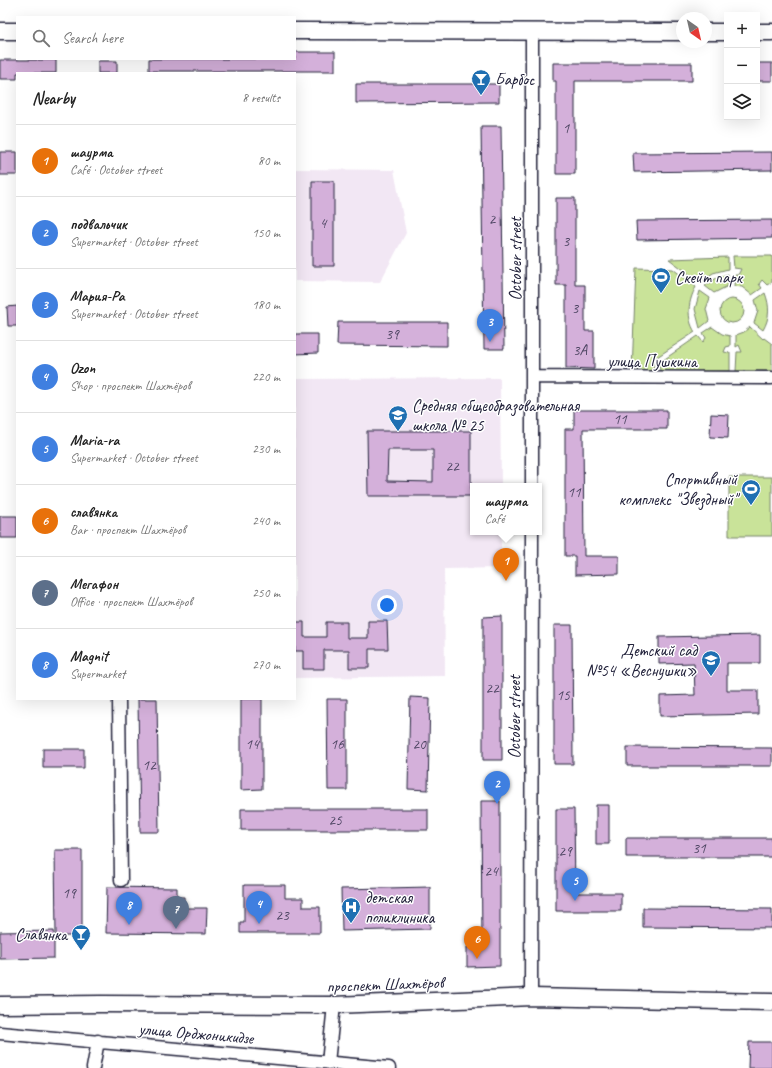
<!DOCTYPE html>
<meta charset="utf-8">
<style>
body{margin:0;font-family:Caveat,sans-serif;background:#f6f6f6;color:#222}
.controls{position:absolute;right:12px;top:12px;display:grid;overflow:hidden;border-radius:0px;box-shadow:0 4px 16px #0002}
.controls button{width:36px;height:36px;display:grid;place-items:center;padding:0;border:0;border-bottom:1px solid #e0e0e0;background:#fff;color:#222;font:20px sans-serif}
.compass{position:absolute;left:676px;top:12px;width:36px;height:36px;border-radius:50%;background:#fff;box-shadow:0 4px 16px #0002;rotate:146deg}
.you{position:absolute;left:387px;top:605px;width:14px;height:14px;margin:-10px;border:3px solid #fff;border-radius:50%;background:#1a73e8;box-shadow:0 0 0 6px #1a73e833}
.badge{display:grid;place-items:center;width:26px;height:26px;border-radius:50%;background:#1f6fb2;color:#fff;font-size:13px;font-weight:700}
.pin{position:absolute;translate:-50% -33px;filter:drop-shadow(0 1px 2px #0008)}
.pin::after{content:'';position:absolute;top:21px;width:14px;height:12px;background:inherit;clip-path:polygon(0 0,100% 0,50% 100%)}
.popup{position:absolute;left:470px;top:483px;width:72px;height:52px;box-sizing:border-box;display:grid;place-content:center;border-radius:0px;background:#fff;filter:drop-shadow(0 1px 3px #0005);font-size:13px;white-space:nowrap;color:#767676}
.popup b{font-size:15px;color:#222}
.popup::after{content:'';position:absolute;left:50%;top:100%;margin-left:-8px;border:8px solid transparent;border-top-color:#fff}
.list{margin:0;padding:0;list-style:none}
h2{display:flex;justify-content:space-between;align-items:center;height:52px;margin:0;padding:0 16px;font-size:17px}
h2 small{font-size:13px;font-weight:400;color:#767676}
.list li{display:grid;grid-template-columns:26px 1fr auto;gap:12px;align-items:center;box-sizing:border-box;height:72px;padding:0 16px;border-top:1px solid #e0e0e0}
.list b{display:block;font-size:15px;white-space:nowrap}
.list p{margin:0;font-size:13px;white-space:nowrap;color:#767676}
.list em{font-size:13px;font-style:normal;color:#767676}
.icon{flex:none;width:22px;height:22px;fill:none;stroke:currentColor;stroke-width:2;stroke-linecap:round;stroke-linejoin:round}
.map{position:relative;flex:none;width:772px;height:1068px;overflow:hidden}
.search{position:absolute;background:#fff;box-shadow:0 4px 16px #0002;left:16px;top:16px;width:280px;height:44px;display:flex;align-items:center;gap:10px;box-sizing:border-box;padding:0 14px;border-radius:0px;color:#767676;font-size:15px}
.panel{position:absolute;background:#fff;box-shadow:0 4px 16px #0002;left:16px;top:72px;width:280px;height:628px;border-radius:0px}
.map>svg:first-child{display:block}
.built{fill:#f2e7f4}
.green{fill:#c9e399;stroke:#76826a}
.building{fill:#d4b0da;stroke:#22223b;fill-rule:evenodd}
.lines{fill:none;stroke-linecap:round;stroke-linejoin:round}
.minor-casing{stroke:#22223b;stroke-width:15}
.major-casing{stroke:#22223b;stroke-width:19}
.minor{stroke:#fff;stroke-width:12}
.major{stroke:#fff;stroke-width:16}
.labels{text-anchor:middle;stroke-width:3;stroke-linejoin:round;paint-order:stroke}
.number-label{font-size:15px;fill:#4e4663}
.poi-label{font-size:17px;fill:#22223b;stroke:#fff;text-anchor:start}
.street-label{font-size:17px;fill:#22223b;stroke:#fff}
</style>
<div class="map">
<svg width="772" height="1068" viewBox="0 0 772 1068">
<rect width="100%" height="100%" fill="#fff"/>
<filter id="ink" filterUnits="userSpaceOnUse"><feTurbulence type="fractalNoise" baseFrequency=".025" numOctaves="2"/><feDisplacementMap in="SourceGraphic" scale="8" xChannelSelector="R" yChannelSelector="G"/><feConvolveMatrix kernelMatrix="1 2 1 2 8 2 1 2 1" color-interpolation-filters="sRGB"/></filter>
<g filter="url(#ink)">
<path class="built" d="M295,169L394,170L406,233L380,282L295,281Z
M500,378L501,486H473V532H501V568L444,569L445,676L295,678V379Z"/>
<path class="green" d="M733,256H772V282L767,285L762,280L759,284L762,288L752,295L742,287L734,286L735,275H738L741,269L734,268Z
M728,257V269L713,273L700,282L669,259Z
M636,268L673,269L696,287C688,301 686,318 695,332L654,359L653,373L632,372Z
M728,274V286L714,293L705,286L718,277Z
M700,291L710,298L706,309L709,321L700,328L695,309Z
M765,293C770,306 770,318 763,330L754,323L758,311L755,300Z
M720 311a12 12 0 1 1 24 0a12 12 0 1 1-24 0Z
M712,327L722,334L730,336V346L726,347L724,352L730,353V371L660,372L659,363L698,336L703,342L706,338L703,333Z
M750,327L763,339L764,338L772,344V371H736L737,352H742L739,345L736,347V335L744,332Z
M729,477H772V536H729Z"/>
<path class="building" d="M295,52H335V71H149V59H295Z
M0,60H56V73H17V79H0Z
M98,61H117V73H98Z
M553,63H692V81H575V174H556V81H553Z
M757,63H772V81H757Z
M356,84H499V102L356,103Z
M481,126H501L504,349H484Z
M0,152H17V175H0Z
M772,152V170L634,172L633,153Z
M312,181H334V266H312Z
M556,198H575V285H585V331H594V369L566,368V285H556Z
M772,220V238L637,240L636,221Z
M17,306V326H8L7,307Z
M338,322H447V346L337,345Z
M295,334H318V353L295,354Z
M574,410H667V429H583L584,556H619V574L575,575V556H565V429H574Z
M711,414L729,415L728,438L710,437Z
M367,431H471V496H368ZM388,450H433V482L387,481Z
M0,516H17V538H0Z
M502,616V760H483V617Z
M368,621H387L388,649H369V668H349V650H324V669H303V651H295V622H304V637H326V622H347V638H368Z
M554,625H572L573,764H554Z
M760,635V663H727V690H758V714L660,716V696L695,695L694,663L659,664V637Z
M410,697L430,698L428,790L408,789Z
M138,699H157L159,832H140Z
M241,699H262V789L241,790Z
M327,699H347V790H328Z
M627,747L772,748V766H627Z
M43,749H84V768H43Z
M481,801H500V966L467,967V947H482Z
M596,805H609V844H596Z
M241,809H428V830H241Z
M556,809H574L575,893H621V911H556Z
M626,838H772V857H626Z
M55,850H82V936H56Z
M244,885H285V898H303V907H320V933H240V922H244Z
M107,887L177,888V897H184V908H207L206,934L106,933Z
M430,887V929L342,931L341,889Z
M643,908L772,909V928L643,927Z
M54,931V958L0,959V932Z
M749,1042H772V1068H748Z"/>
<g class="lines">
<defs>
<path id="minor" d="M532,377L772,378
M532,486V32
M119,699L121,880
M531,997L532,532
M0,1033L389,1068
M328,1063L334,1005
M93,1068L98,1041"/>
<path id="major" d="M0,31H17
M295,31L682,32
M706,32H727
M757,32H772
M0,1005L101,1004L334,1005L531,997L772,1002"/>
</defs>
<use href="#minor" class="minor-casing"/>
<use href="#major" class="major-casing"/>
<use href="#minor" class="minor"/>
<use href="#major" class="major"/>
</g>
</g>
<defs>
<symbol id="bar-pin" viewBox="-11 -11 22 30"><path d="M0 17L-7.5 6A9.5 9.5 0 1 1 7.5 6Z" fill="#1f6fb2" stroke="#fff"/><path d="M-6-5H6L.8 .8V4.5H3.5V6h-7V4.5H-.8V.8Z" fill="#fff"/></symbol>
<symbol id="stadium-pin" viewBox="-11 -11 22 30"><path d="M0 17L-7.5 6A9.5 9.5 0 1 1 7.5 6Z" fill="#1f6fb2" stroke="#fff"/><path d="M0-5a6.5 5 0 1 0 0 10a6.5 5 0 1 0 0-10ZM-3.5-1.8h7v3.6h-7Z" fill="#fff"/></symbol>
<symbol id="school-pin" viewBox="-11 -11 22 30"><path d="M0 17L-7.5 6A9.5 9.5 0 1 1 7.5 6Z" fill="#1f6fb2" stroke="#fff"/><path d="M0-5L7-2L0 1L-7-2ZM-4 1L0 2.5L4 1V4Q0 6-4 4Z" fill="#fff"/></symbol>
<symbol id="hospital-pin" viewBox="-11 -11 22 30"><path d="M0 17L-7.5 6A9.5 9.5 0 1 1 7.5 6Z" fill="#1f6fb2" stroke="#fff"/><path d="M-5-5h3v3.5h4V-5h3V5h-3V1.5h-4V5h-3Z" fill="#fff"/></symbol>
</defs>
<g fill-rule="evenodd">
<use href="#bar-pin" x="470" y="68" width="22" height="30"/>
<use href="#stadium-pin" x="650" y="266" width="22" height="30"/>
<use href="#school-pin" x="387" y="404" width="22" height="30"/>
<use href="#stadium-pin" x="740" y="478" width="22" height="30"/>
<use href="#school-pin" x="700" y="649" width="22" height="30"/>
<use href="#hospital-pin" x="340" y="896" width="22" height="30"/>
<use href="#bar-pin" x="70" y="923" width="22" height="30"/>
</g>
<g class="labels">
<g class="number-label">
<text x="566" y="133">1</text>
<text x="492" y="224">2</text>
<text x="323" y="228">4</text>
<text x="566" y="246">3</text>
<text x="575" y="313">3</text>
<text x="392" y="339">39</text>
<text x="580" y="355">3А</text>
<text x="620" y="424">11</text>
<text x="452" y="471">22</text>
<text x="574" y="497">11</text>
<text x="492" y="693">22</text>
<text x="563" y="700">15</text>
<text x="252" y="749">14</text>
<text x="337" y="749">16</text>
<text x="419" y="749">20</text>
<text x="149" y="770">12</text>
<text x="335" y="825">25</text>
<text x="699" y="853">31</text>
<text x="565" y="856">29</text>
<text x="491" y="876">24</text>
<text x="69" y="898">19</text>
<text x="282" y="920">23</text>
</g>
<g class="poi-label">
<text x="495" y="85">Барбос</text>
<text x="675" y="283">Скейт парк</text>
<text x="412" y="411">Средняя общеобразовательная<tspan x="412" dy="20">школа № 25</tspan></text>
<text x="737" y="485" text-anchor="end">Спортивный<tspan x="737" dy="20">комплекс "Звездный"</tspan></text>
<text x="697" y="656" text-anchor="end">Детский сад<tspan x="697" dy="20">№54 «Веснушки»</tspan></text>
<text x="365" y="903">детская<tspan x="365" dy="20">поликлиника</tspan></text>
<text x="67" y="940" text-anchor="end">Славянка</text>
</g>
<g class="street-label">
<text transform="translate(515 259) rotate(-90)" y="6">October street</text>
<text x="652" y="367">улица Пушкина</text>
<text transform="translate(514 717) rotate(-90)" y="6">October street</text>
<text transform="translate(385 984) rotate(-2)" y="6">проспект Шахтёров</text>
<text transform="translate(196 1033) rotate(5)" y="6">улица Орджоникидзе</text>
</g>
</g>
</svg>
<div class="controls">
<button>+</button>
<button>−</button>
<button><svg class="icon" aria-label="layers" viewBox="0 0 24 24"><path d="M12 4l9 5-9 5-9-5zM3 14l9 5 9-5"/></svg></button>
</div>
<svg class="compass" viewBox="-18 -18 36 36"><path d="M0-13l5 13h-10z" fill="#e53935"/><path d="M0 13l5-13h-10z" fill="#767676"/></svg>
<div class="you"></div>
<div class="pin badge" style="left:506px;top:581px;background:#e8710a">1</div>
<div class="popup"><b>шаурма</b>Café</div>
<div class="pin badge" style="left:497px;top:804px;background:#3f7fe0">2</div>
<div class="pin badge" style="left:490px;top:342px;background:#3f7fe0">3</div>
<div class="pin badge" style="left:259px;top:924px;background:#3f7fe0">4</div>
<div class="pin badge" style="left:575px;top:901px;background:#3f7fe0">5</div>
<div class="pin badge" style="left:477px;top:959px;background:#e8710a">6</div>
<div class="pin badge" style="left:176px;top:929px;background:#5c6f8a">7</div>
<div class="pin badge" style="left:129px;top:925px;background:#3f7fe0">8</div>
<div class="search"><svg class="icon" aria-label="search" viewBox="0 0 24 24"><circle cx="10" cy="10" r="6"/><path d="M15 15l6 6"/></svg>Search here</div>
<section class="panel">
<h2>Nearby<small>8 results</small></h2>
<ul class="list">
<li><span class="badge" style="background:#e8710a">1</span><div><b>шаурма</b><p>Café · October street</p></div><em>80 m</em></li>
<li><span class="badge" style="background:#3f7fe0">2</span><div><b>подвальчик</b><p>Supermarket · October street</p></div><em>150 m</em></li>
<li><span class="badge" style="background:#3f7fe0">3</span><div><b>Мария-Ра</b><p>Supermarket · October street</p></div><em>180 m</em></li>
<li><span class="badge" style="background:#3f7fe0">4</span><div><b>Ozon</b><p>Shop · проспект Шахтёров</p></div><em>220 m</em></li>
<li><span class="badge" style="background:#3f7fe0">5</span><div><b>Maria-ra</b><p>Supermarket · October street</p></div><em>230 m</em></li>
<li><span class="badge" style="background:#e8710a">6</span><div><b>славянка</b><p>Bar · проспект Шахтёров</p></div><em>240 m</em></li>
<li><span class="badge" style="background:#5c6f8a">7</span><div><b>Мегафон</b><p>Office · проспект Шахтёров</p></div><em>250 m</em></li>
<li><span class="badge" style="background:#3f7fe0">8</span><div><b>Magnit</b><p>Supermarket</p></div><em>270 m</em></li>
</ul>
</section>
</div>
